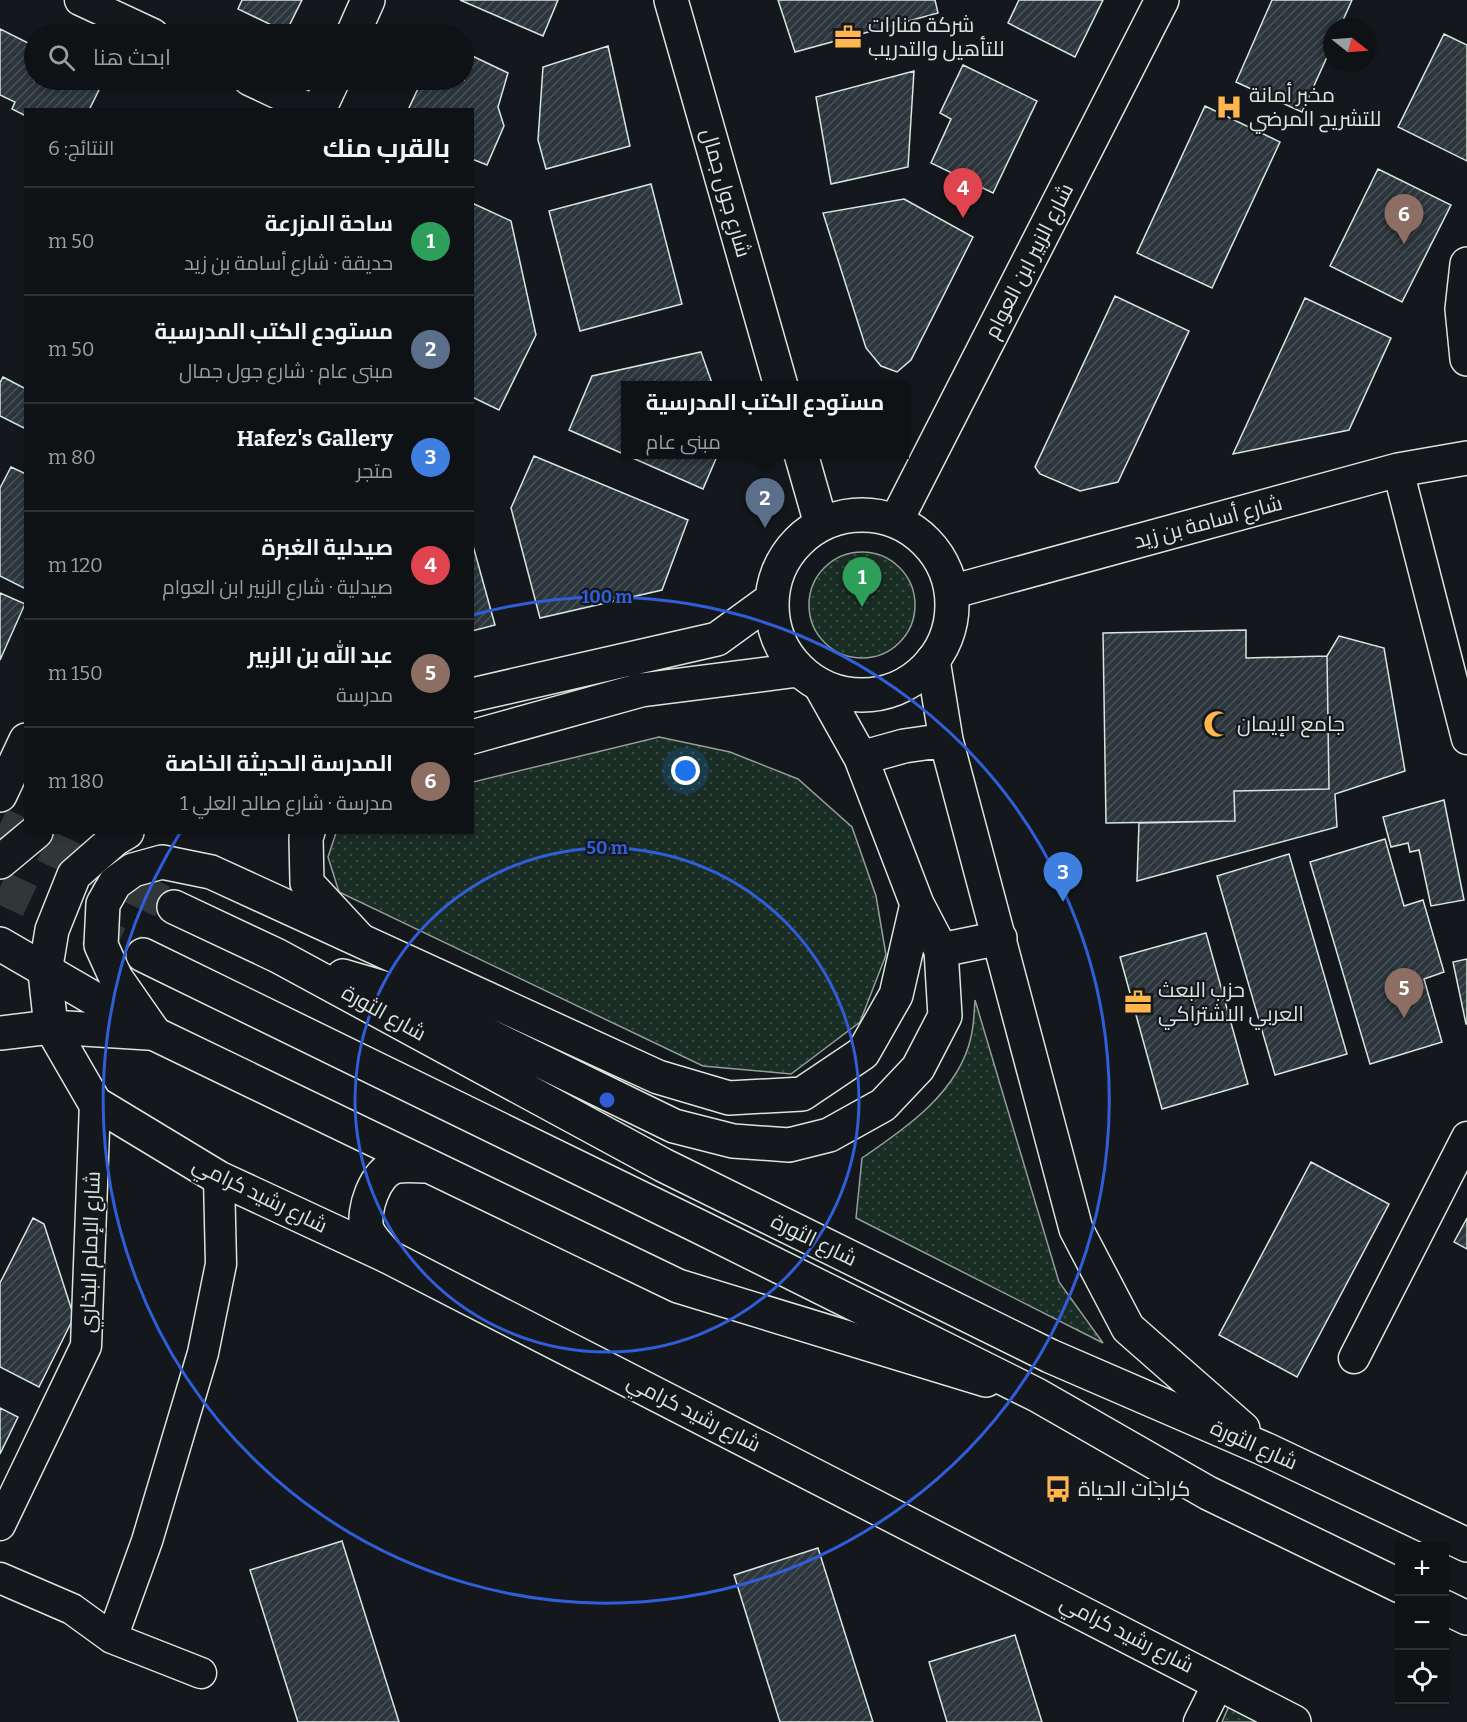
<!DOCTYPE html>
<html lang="ar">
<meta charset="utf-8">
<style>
body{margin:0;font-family:Bitter,Cairo,serif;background:#1d2022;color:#f1f3f6;direction:rtl}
.controls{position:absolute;right:18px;bottom:18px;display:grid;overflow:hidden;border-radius:0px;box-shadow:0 3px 9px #0003}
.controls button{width:54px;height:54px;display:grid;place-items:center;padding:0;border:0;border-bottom:2px solid #2f3234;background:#0f1215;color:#f1f3f6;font:30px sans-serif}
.compass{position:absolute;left:1323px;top:18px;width:54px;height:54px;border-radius:50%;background:#0f1215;box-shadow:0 3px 9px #0003;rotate:107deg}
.you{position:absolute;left:686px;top:771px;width:21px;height:21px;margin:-15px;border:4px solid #fff;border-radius:50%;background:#1a73e8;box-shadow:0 0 0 9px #1a73e833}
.badge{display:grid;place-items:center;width:39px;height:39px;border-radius:50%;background:#1a73e8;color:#fff;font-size:20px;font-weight:700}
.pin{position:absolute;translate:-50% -50px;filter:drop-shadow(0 2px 3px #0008)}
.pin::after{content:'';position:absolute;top:32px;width:21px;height:18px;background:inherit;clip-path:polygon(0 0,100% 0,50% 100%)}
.popup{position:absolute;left:621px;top:381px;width:288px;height:78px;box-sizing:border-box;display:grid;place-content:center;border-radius:0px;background:#0f1215;filter:drop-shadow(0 2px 4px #0005);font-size:20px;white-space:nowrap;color:#9b9ea0}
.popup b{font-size:22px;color:#f1f3f6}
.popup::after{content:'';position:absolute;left:50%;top:100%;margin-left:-12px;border:12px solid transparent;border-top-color:#0f1215}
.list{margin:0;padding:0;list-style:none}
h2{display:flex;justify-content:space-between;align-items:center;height:78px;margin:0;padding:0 24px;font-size:26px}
h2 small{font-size:20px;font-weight:400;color:#9b9ea0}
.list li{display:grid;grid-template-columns:39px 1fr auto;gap:18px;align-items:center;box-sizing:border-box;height:108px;padding:0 24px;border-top:2px solid #2f3234}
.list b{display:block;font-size:22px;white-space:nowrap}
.list p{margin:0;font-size:20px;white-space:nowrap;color:#9b9ea0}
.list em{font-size:20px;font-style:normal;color:#9b9ea0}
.icon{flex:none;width:33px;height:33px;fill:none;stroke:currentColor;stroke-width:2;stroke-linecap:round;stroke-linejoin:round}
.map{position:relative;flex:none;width:1467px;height:1722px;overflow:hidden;direction:ltr}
.search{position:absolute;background:#0f1215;box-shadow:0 3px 9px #0003;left:24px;top:24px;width:450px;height:66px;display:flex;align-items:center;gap:15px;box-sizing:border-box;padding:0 21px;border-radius:33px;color:#9b9ea0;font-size:22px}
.panel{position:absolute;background:#0f1215;box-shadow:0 3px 9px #0003;left:24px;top:108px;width:450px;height:726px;border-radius:0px;direction:rtl}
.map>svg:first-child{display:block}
.green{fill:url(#green-dots);stroke:#939e99;stroke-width:1.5}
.building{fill:url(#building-hatch);stroke:#d8e6dc;stroke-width:1.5}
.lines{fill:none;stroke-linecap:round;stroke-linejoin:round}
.highway-tunnel{stroke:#313739;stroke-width:33;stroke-dasharray:33 16;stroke-linecap:butt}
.street-casing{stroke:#d8e6dc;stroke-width:33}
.secondary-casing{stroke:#d8e6dc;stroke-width:36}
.primary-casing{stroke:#d8e6dc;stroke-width:36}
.highway-casing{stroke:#d8e6dc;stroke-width:36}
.street{stroke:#14181c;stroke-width:30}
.secondary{stroke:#14181c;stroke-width:33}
.primary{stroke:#14181c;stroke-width:33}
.highway{stroke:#14181c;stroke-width:33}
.ring{fill:none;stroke:#305dd8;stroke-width:3}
.labels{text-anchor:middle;stroke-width:4.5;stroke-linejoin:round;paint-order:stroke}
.poi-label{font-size:21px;fill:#d8e6dc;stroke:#14181c;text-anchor:start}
.street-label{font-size:21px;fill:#d8e6dc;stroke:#14181c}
.centre{fill:#305dd8;stroke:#14181c;stroke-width:3}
.ring-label{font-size:18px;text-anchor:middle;font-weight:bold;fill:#305dd8;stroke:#14181c;stroke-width:4.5;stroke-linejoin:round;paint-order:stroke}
</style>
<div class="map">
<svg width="1467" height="1722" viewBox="0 0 1467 1722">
<defs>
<pattern id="green-dots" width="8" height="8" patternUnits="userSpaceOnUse" patternTransform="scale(1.5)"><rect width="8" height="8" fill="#1a2d24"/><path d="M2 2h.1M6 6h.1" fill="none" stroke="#3b4b43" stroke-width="1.8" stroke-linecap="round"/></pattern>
<pattern id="building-hatch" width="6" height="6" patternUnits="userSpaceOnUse" patternTransform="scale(1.5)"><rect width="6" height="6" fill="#2c363c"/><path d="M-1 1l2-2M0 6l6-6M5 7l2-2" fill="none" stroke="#4a5358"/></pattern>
</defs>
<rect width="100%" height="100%" fill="#14181c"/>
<path class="green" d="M809 605a53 53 0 1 1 106 0a53 53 0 1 1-106 0Z
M659,737L730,752L798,779L852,827L876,896L886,955L860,1022L791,1074L703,1066L339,892L328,857L336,833L472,832L473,782Z
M975,1000L1059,1282L1103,1343L856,1218L862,1158C905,1129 959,1092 971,1037C974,1025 974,1012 975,1000Z
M1229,1706L1262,1722H1222Z"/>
<path class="building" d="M242,0H302L286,32L238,9Z
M460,0H558L543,36Z
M778,0H935L938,13L795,52Z
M1019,0H1103L1075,57L1008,23Z
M1272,0H1352L1340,27H1332V46L1302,112L1236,82Z
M0,29L34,46V80H104L89,110H26V116L12,109L15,102L0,95Z
M1444,34L1467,45V161L1398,127Z
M608,46L630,146L546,169L538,140L543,67Z
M464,52L508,73L498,107L504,126L487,165L472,159V110H408L422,80H464Z
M963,65L1037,101L993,193L931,163L951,119L940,113Z
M914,71L908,167L831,184L816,97Z
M1205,106L1280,142L1212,288L1137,253Z
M1378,169L1451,205L1402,302L1330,266Z
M651,184L682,304L580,331L549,211Z
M904,199L973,237L911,360L897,372L881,366L866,348L823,213Z
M472,203L511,221L536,335L499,410L472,397Z
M1115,296L1189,331L1118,482L1080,491L1040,474L1035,467Z
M1305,298L1391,338L1349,430L1233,454Z
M701,352L713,386H626V454H718L703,489L569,430L592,376Z
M3,377L26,389V429L0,416V383Z
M534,456L688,520L662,590L540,618L511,508Z
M11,467L26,474V589L0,576V488Z
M472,542L495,625L472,631Z
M0,593L25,604L0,660Z
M1246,630V658L1327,656L1329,789L1234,791L1235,821L1106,823L1103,633Z
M1339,636L1384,648L1405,771L1335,794L1337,827L1137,881L1139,823L1235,821L1234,791L1329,789L1327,656Z
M1444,800L1464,900L1431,906L1419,850L1410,852L1408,843L1391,847L1383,817Z
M1385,839L1404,906L1423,900L1444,972L1424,979L1442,1042L1370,1064L1310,862Z
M1289,854L1347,1054L1275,1075L1217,876Z
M1206,933L1248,1084L1162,1109L1120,957Z
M1467,959V1024H1466L1453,962Z
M1311,1162L1389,1204L1297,1377L1219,1335Z
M33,1218L44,1224L74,1317L39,1387L0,1367V1283Z
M1467,1218V1249L1454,1242Z
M0,1408L18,1417L0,1454Z
M342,1541L399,1722H298L250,1570Z
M818,1548L873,1722H780L734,1575Z
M1015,1635L1042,1722H947L929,1662Z"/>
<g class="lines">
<path class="highway-tunnel" d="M0,824L174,907
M0,887L143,955"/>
<defs>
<path id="street" d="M80,0L153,34
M249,80L313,110
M1398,470L1467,739
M1354,1358L1467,1137
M0,1525L86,1346L95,1103
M0,1578L72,1609L112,1638L201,1673
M112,1638L147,1541L203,1353L221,1264L219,1178
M1199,1722L1219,1682"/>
<path id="secondary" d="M671,0L781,386
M1467,264L1462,309L1467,359
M801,454L821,524
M772 605a90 90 0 1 1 180 0a90 90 0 1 1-180 0Z
M896,521L1162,0
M951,592L1398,470L1467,458
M472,695L717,639L772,599
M472,737L641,690L798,670
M127,832L115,839L74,875L52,930L45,972L51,1027L95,1103L219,1178L387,1256L1294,1722
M308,832L306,838L307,883L358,938
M0,862L36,832"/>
<path id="primary" d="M353,34L368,0
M319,110L333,80
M0,795L26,740
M0,944L155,1034L678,1286L986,1380
M0,1033L51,1027L148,1033
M387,1256C381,1248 370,1238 367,1229C362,1211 375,1173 394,1167C404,1164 417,1166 427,1166"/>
<path id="highway" d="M933,660L946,740L1076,1229L1128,1328L1243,1429
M861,758L904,746L946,740
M174,907L278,956L663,1165L1050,1356L1267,1450L1467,1545
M941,950L1000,938
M143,955L700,1227L1037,1395L1208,1493L1400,1586
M343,976L401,993L674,1126L733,1141L789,1145L829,1135L883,1105L918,1068L945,1016L941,950L917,904L861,758L820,685
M155,1034L116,978L101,945L103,904L115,883L133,870L162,862L211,872L658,1077L729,1098L802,1094L863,1053L896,995L917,904
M1444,1607L1467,1618"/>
</defs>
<use href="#street" class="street-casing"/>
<use href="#secondary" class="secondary-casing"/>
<use href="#primary" class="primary-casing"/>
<use href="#highway" class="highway-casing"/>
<use href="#street" class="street"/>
<use href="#secondary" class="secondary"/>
<use href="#primary" class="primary"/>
<use href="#highway" class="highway"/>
</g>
<g class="ring">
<circle cx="607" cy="1100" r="252"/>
<path d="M473 615A503 503 0 1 1 180 833"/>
</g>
<defs>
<symbol id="office-bare" viewBox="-9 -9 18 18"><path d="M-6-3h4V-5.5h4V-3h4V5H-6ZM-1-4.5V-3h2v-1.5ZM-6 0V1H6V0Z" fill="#ffb74d" stroke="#14181c" stroke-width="2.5" paint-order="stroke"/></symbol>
<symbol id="hospital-bare" viewBox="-9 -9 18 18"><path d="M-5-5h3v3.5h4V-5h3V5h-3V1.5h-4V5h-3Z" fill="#ffb74d" stroke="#14181c" stroke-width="2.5" paint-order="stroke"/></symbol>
<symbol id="mosque-bare" viewBox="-9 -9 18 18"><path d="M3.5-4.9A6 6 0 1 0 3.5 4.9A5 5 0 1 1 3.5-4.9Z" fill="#ffb74d" stroke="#14181c" stroke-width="2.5" paint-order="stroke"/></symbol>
<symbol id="bus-bare" viewBox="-9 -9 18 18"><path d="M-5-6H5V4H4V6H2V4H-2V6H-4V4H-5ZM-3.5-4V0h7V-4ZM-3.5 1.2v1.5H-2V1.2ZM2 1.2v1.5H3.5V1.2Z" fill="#ffb74d" stroke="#14181c" stroke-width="2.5" paint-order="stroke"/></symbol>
</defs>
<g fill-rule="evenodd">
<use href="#office-bare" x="829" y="18" width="38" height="38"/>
<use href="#hospital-bare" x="1210" y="88" width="38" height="38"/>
<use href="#mosque-bare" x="1198" y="705" width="38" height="38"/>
<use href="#office-bare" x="1119" y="983" width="38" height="38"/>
<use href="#bus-bare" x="1039" y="1470" width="38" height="38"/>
</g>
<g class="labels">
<g class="poi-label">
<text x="868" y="32">شركة منارات<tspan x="868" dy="24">للتأهيل والتدريب</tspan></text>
<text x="1249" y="102">مخبر أمانة<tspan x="1249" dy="24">للتشريح المرضي</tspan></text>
<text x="1237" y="731">جامع الإيمان</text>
<text x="1158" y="997">حزب البعث<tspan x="1158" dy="24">العربي الاشتراكي</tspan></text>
<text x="1078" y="1496">كراجات الحياة</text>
</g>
<g class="street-label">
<text transform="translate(726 193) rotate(74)" y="7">شارع جول جمال</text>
<text transform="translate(1029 261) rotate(-63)" y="7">شارع الزبير ابن العوام</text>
<text transform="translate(1208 522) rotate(-15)" y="7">شارع أسامة بن زيد</text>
<text transform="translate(384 1013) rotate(29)" y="7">شارع الثورة</text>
<text transform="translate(260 1195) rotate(26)" y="7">شارع رشيد كرامي</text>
<text transform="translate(814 1240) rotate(26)" y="7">شارع الثورة</text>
<text transform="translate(90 1252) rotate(-88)" y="7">شارع الإمام البخاري</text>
<text transform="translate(694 1413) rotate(27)" y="7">شارع رشيد كرامي</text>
<text transform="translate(1254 1445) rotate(24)" y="7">شارع الثورة</text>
<text transform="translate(1127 1634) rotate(27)" y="7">شارع رشيد كرامي</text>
</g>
</g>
<circle cx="607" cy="1100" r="9" class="centre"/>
<g class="ring-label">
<text x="607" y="603">100 m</text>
<text x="607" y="854">50 m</text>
</g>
</svg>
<div class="controls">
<button>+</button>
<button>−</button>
<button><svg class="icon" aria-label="locate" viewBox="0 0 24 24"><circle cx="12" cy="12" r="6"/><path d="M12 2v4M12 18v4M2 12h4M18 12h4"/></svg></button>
</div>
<svg class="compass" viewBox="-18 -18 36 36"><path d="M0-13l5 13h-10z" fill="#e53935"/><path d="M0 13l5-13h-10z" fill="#9b9ea0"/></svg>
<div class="you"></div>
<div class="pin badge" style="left:862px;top:607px;background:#2e9e5b">1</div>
<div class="pin badge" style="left:765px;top:528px;background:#5c6f8a">2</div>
<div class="popup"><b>مستودع الكتب المدرسية</b>مبنى عام</div>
<div class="pin badge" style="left:1063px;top:902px;background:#3f7fe0">3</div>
<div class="pin badge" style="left:963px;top:218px;background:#e0444e">4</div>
<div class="pin badge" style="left:1404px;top:1018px;background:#8d6e63">5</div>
<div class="pin badge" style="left:1404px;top:244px;background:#8d6e63">6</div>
<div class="search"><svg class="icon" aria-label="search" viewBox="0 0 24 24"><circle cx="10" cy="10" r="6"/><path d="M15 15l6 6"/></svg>ابحث هنا</div>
<section class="panel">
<h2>بالقرب منك<small>النتائج: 6</small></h2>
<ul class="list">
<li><span class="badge" style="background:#2e9e5b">1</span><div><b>ساحة المزرعة</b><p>حديقة · شارع أسامة بن زيد</p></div><em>50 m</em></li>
<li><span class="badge" style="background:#5c6f8a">2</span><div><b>مستودع الكتب المدرسية</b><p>مبنى عام · شارع جول جمال</p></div><em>50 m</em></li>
<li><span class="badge" style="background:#3f7fe0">3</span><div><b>Hafez's Gallery</b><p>متجر</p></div><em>80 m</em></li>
<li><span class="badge" style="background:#e0444e">4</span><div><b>صيدلية الغبرة</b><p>صيدلية · شارع الزبير ابن العوام</p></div><em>120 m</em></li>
<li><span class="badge" style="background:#8d6e63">5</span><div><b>عبد الله بن الزبير</b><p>مدرسة</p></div><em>150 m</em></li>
<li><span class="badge" style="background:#8d6e63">6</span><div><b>المدرسة الحديثة الخاصة</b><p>مدرسة · شارع صالح العلي 1</p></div><em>180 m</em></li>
</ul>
</section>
</div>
